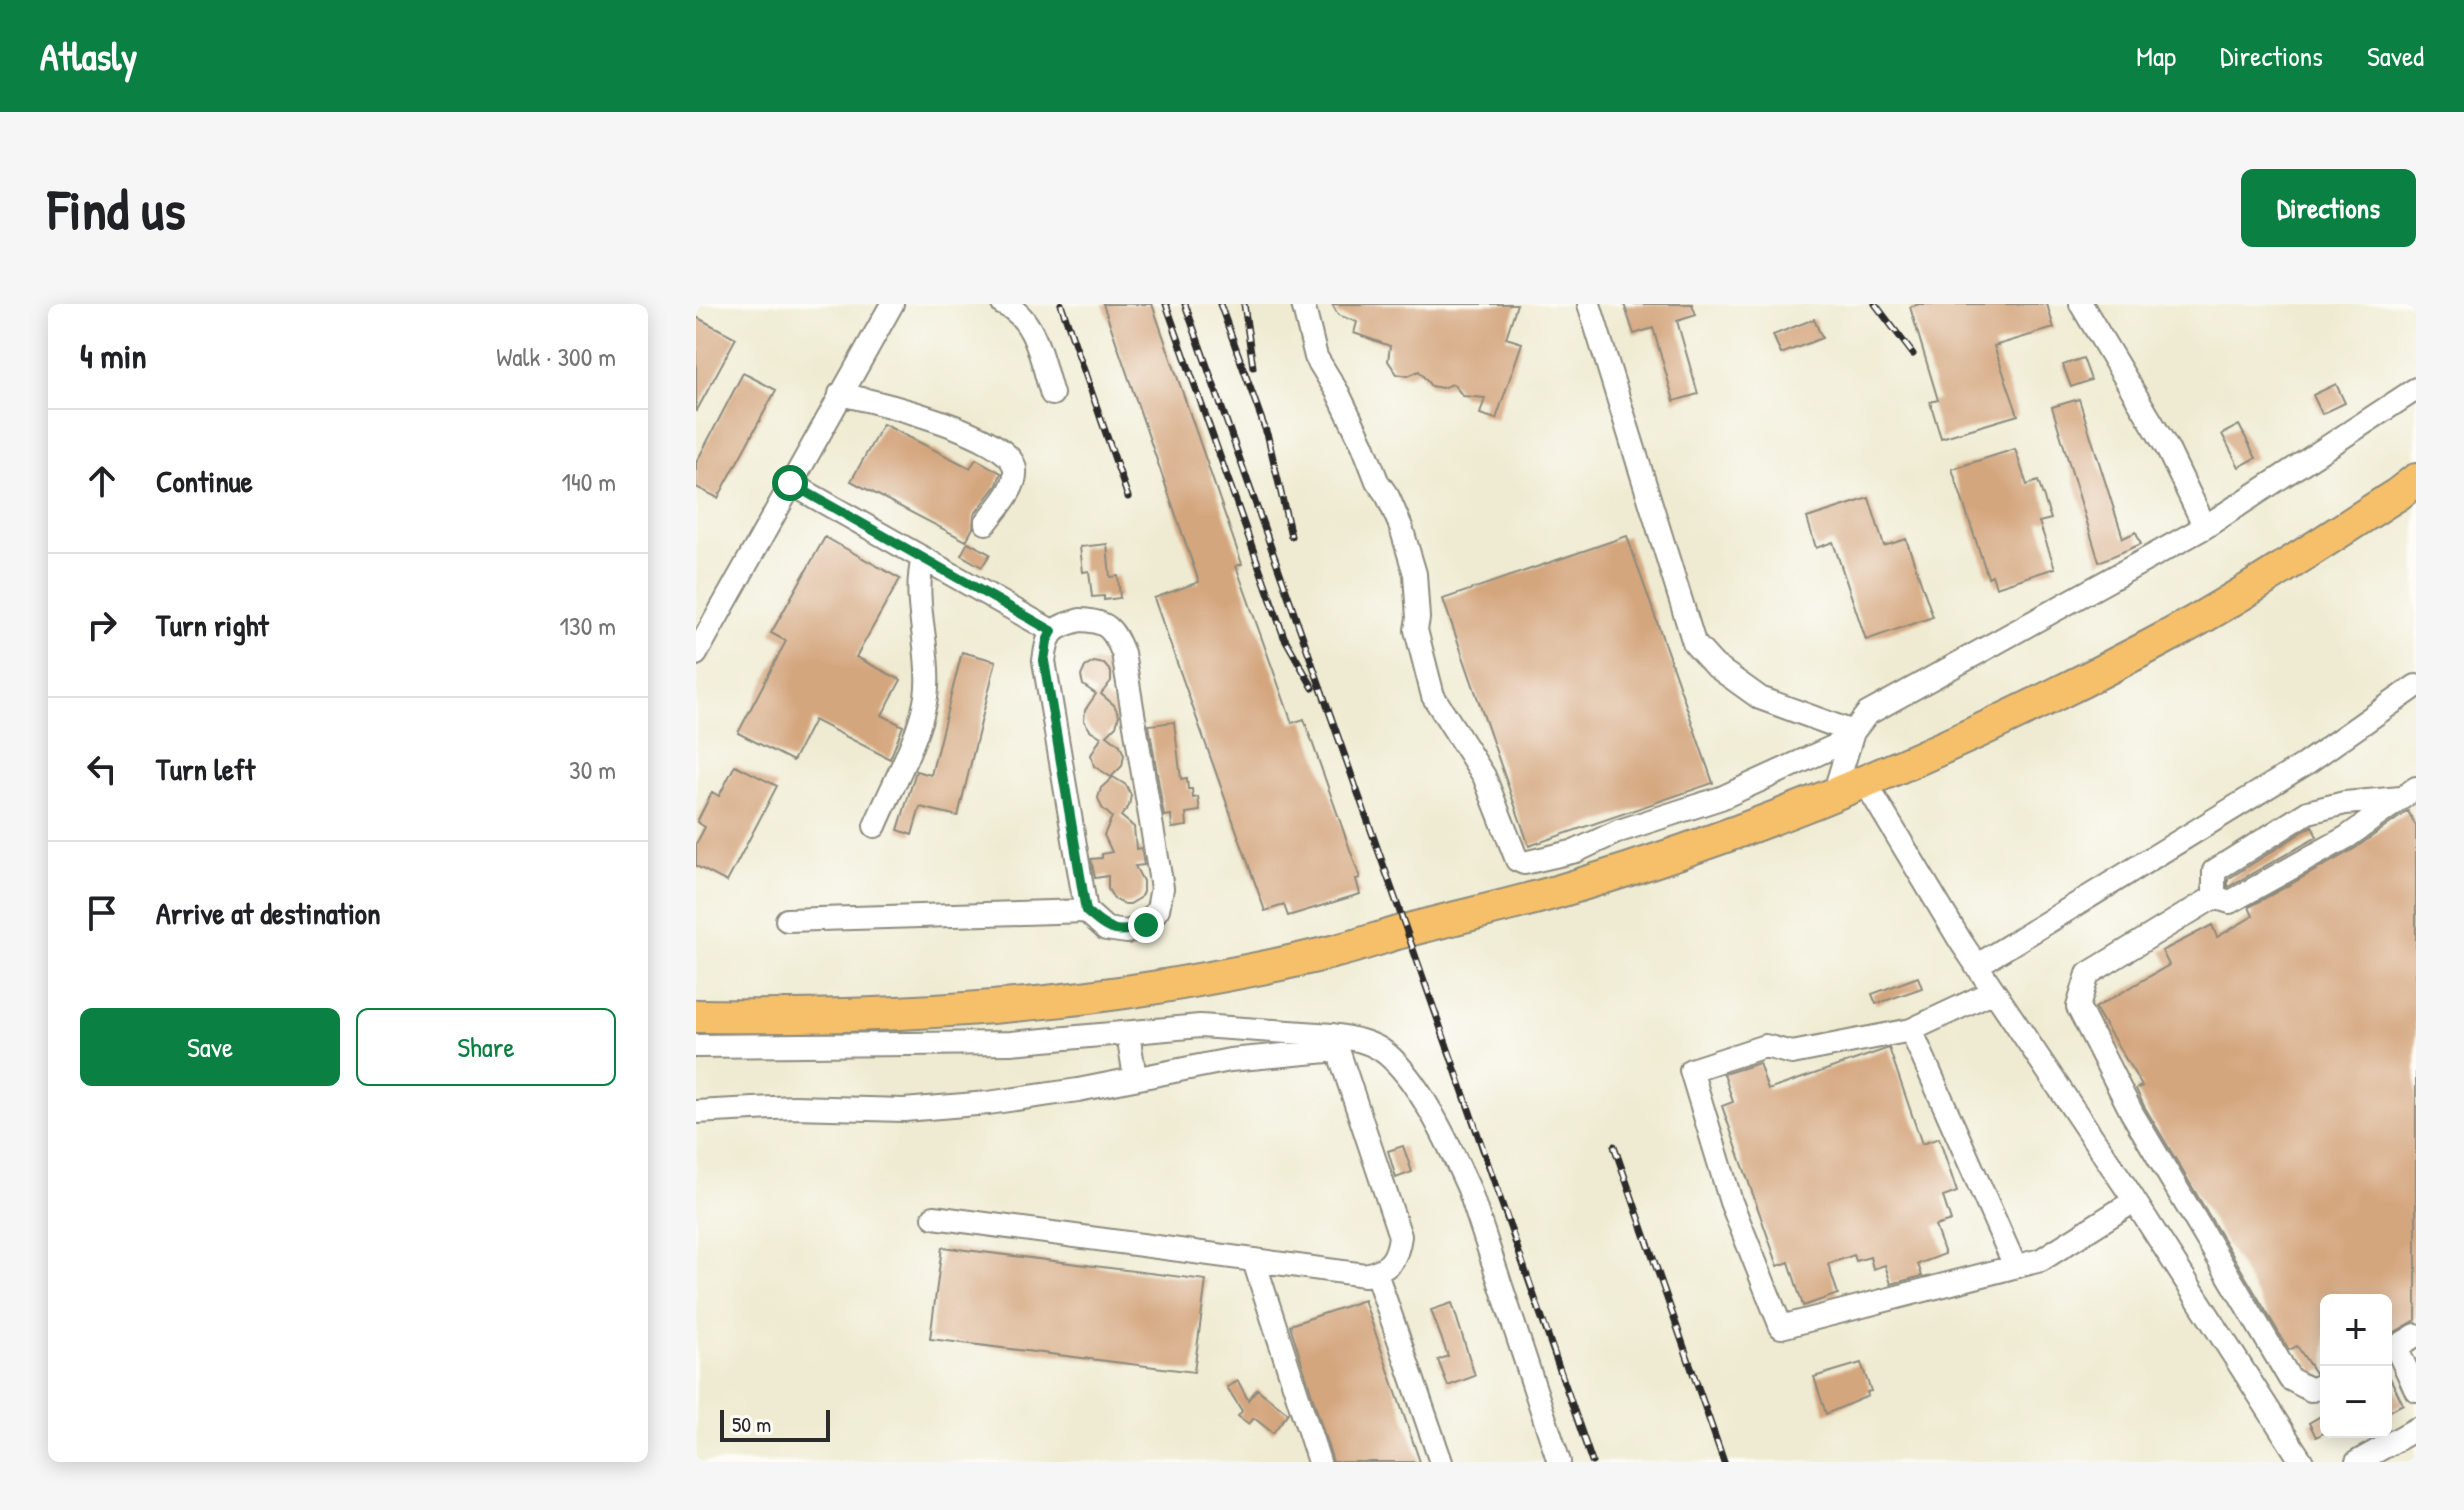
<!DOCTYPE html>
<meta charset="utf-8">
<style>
body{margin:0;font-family:"Patrick Hand",sans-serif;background:#f6f6f6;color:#202124}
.controls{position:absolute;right:24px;bottom:24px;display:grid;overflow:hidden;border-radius:12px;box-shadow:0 4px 20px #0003}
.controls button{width:72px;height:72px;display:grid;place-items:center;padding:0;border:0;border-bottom:2px solid #e0e0e0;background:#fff;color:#202124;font:40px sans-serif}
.scale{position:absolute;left:24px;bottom:20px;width:110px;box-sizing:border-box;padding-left:8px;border:4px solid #2b2b2b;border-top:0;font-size:22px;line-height:28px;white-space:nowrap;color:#2b2b2b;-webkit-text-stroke:6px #fdfcf7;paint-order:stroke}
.stop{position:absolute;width:24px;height:24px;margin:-18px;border:6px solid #0b8043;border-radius:50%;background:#fff}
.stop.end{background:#0b8043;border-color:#fff;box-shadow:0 2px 8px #0008}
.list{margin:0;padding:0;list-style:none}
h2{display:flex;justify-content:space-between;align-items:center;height:104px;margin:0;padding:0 32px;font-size:34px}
h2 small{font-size:26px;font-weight:400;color:#757577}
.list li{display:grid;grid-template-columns:52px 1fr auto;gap:24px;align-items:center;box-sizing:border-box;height:144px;padding:0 32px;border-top:2px solid #e0e0e0}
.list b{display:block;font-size:30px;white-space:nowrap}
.list em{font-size:26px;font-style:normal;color:#757577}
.actions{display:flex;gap:16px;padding:24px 32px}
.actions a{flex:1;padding:18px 0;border:2px solid #0b8043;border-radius:12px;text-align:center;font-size:28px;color:#0b8043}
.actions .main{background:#0b8043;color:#fff}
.icon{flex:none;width:44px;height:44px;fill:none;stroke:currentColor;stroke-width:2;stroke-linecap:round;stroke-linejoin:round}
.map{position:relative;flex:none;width:1720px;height:1158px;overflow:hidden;border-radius:12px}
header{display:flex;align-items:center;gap:48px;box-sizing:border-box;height:112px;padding:0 40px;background:#0b8043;color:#fff}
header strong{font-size:38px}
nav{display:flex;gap:44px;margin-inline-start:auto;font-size:28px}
.intro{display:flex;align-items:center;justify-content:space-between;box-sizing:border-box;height:192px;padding:0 48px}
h1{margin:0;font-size:56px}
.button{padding:20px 36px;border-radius:12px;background:#0b8043;color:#fff;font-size:28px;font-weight:700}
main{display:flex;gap:48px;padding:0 48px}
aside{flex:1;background:#fff;border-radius:12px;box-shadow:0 4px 20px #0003}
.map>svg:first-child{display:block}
.building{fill:#d4a67e}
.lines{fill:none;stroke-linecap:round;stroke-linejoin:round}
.minor-casing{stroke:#8d8b7e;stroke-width:26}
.highway-casing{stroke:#8d8b7e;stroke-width:36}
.minor{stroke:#fff;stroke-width:22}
.highway{stroke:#f6c06b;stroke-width:32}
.rail-casing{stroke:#2b2b2b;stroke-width:7}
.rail{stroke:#fdfcf7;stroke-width:4;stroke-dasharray:12;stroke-linecap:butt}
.route{stroke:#0b8043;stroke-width:10}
</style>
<header>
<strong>Atlasly</strong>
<nav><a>Map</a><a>Directions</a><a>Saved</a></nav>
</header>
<div class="intro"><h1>Find us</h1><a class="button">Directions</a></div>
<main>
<aside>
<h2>4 min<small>Walk · 300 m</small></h2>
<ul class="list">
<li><svg class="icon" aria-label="ahead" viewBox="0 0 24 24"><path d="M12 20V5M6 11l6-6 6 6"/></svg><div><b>Continue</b></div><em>140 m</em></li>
<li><svg class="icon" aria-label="right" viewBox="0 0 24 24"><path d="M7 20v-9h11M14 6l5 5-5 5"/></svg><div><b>Turn right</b></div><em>130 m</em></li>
<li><svg class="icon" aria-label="left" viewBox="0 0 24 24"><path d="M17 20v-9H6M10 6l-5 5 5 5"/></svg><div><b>Turn left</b></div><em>30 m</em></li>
<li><svg class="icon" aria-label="arrive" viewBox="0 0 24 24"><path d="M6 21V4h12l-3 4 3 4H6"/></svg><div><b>Arrive at destination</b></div></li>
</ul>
<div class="actions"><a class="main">Save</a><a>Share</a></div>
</aside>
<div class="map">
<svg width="1720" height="1158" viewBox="0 0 1720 1158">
<rect width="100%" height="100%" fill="#fdfcf7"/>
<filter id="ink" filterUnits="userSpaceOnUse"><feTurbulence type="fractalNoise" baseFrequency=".0125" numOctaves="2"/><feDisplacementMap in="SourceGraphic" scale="16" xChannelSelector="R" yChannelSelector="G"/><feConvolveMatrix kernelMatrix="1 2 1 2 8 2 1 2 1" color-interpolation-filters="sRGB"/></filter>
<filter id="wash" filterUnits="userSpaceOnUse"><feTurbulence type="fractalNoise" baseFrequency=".006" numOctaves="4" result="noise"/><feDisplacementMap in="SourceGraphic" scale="32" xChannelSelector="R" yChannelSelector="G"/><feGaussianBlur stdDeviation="1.8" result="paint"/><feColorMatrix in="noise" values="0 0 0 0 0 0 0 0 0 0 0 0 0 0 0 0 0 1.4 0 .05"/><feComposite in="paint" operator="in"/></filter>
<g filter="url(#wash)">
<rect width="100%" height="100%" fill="#efebd2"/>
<g id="blocks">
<path class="building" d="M407,0H456L546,260L540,262L596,419L608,415L664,574L660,575L664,590L592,612L588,601L569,607L458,294L503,278Z
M636,0H821L810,34L826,39L800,115L784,110L789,94L767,92L757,80L746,84L735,82L723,67L712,72L701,70L692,57L694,42L658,29L661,18L642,11Z
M928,0H996L1000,11L981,17L1002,90L978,97L957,24L938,30Z
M1223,0H1351L1358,24L1298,42L1322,111L1245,134L1234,98L1242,96L1214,3Z
M0,13L40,34L0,108Z
M1118,15L1126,34L1085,50L1077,31Z
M1387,54L1395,76L1375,83L1367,61Z
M47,69L80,86L22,194L0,183V159Z
M1640,80L1649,99L1626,110L1617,91Z
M1383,95L1427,234L1440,228L1445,240L1403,258L1356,103Z
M187,120L274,164L280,155L305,169L301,181L278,211L277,224L270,237L155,177Z
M1543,121L1560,154L1543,163L1526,130Z
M1319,145L1331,181L1342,177L1355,215L1343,218L1359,264L1300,283L1296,271L1292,273L1256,165Z
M1173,194L1188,242L1210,235L1237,313L1170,336L1137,238L1120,244L1111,214Z
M931,232L1017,479L833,542L747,295Z
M129,233L204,275L160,353L205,376L186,411L207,422L194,455L118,416L97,457L42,429L90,337L75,329Z
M272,238L294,250L286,263L265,251Z
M411,240L414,273L422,272L424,294L408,296V292L396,293L393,267L387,268L384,243Z
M266,348L300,357L262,512L224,503L216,531L202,526L220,467L235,471Z
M398,358L408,360L415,368V377L405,390L418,401L423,411L420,422L411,431L424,441L428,451L426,462L415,473L398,462L395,451L405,433L394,426L388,417L389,406L400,390L387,381L385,372L389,363Z
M478,418L485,475L491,474L492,485H496L497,494L502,493L504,507L490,509L491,522L476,524L475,511L468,512L453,421Z
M39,461L81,482L31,578L0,562V540L9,523L1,518L16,488L23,492Z
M417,473L430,481L435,491L433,502L425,512L438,523L440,545L445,544L448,561L439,562L447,577V588L444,594L434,600H428L418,595L412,585V572L399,574L395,555L406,554V550L416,548L408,531L416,513L406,504L402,494L405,484Z
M1712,507L1720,522V1016L1690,1033V996H1630V1065L1619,1069L1601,1042L1593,1046L1448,802L1440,785L1446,782L1399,704L1473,661L1466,647L1516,621L1521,633L1557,612L1553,603L1658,545Z
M1616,522L1621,533L1532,583V575Z
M1222,673L1226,684L1180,700L1176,690Z
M1193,744L1226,840L1243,834L1261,888L1247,893L1255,917L1239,922L1249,950L1222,960L1226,972L1195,980L1189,961L1177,965L1174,953L1160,957L1158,951L1132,960L1142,990L1107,1002L1093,958L1082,962L1026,802L1037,798L1028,770L1063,759L1072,786Z
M707,842L716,868L700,874L692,847Z
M246,943L510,976L498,1068L234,1035Z
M668,996L724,1158H637L594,1021Z
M756,999L779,1072L752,1082L742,1056L752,1052L735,1006Z
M1165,1059L1175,1087L1171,1088L1172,1092L1130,1110L1118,1073Z
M1690,1066L1707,1100L1690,1109Z
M542,1077L552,1096L561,1085L592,1109L577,1129L558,1114L553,1120L542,1112L546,1107L531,1083Z
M1630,1109V1128L1620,1133L1613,1119Z"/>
</g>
</g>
<g filter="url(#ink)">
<use href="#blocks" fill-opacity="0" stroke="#8d8b7e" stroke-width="2"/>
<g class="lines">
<defs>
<path id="minor" d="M307,0C340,13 346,59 356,90
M607,0L620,53L642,89L667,141L681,177L692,193L705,223L719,270L722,314L720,326L737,392L788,472L821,556L828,559L880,547L923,527L1025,494L1139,442L1157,428
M893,0L998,339L1018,361L1064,394L1157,428
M1385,0L1471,144L1509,223
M144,90C177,97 317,130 319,166C321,185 300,205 290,219
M94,179L356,327
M384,316C411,317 417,324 427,349L466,584L462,605L450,621L431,628L410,625L390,607L348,357C352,328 355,324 384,316Z
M0,350L196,0
M1169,478L1265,638L1431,885L1606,1158
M1138,490L1157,428L1171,410L1509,223L1720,85
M179,522C195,484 229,424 231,383C234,339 216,299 227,254
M1518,593V567L1612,508L1649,499L1705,494
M91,616L390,607
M1280,662L1609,460L1720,382
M1298,687L1215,726L1096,749L1069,742L995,766L1035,898L1085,1023L1345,956L1438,897
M1215,726L1319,962
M432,730L439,773
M637,731C653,734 669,736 684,745C721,769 755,845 773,885L863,1158
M0,742L315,739L504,722L637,731L704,932C701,956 693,966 669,971L238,913
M0,808L98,803L208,806L292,799L382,786L534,756L642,746
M558,957L623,1158
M680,969L745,1158
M1720,1031L1700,1043L1720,1086
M1630,1079L1615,1086L1594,1075L1436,809L1382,703L1392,670L1518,593L1534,598L1651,533L1720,484
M1661,1158L1720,1125"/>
<path id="highway" d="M0,712C154,714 310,708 462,683C521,673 582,662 640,647C661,642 681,635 701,629C759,613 819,601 877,583C1077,522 1270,440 1454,342C1540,297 1620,242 1702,190L1720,176"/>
</defs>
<use href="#minor" class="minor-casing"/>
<use href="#highway" class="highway-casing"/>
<use href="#minor" class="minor"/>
<use href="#highway" class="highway"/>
<defs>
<path id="rail" d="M365,0L432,193
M470,0L588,333L617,384
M489,0C625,386 763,771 896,1158
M524,0L572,133L595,232
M548,0L557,63
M1179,0L1217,50
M918,842L1028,1158"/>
</defs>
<use href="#rail" class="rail-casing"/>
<use href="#rail" class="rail"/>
</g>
</g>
<g class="lines" filter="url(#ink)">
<path class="route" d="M94,179L356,327L351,337L348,357L390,607C413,627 420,632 450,621"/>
</g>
</svg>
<div class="controls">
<button>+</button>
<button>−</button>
</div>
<div class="scale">50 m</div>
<div class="stop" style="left:94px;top:179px"></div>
<div class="stop end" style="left:450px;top:621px"></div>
</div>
</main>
